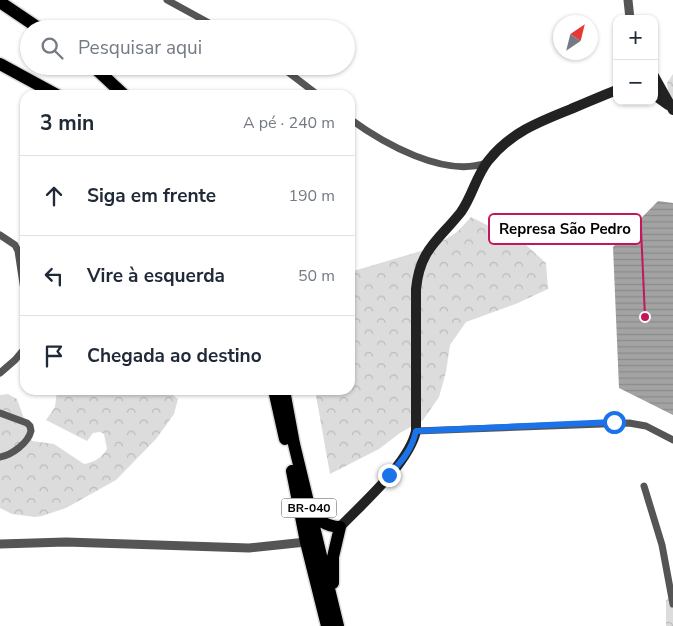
<!DOCTYPE html>
<html lang="pt">
<meta charset="utf-8">
<style>
body{margin:0;font-family:"Nunito Sans",sans-serif;background:#f2f2f3;color:#1f2937}
.controls{position:absolute;right:15px;top:15px;display:grid;overflow:hidden;border-radius:10px;box-shadow:0 1px 4px #0004}
.controls button{width:45px;height:45px;display:grid;place-items:center;padding:0;border:0;border-bottom:1px solid #e0e1e3;background:#fff;color:#1f2937;font:25px sans-serif}
.compass{position:absolute;left:553px;top:15px;width:45px;height:45px;border-radius:50%;background:#fff;box-shadow:0 1px 4px #0004;rotate:35deg}
.stop{position:absolute;width:15px;height:15px;margin:-11px;border:4px solid #1a73e8;border-radius:50%;background:#fff}
.stop.end{background:#1a73e8;border-color:#fff;box-shadow:0 1px 5px #0008}
.list{margin:0;padding:0;list-style:none}
h2{display:flex;justify-content:space-between;align-items:center;height:65px;margin:0;padding:0 20px;font-size:21px}
h2 small{font-size:16px;font-weight:400;color:#747a83}
.list li{display:grid;grid-template-columns:32px 1fr auto;gap:15px;align-items:center;box-sizing:border-box;height:80px;padding:0 20px;border-top:1px solid #e0e1e3}
.list b{display:block;font-size:19px;white-space:nowrap}
.list em{font-size:16px;font-style:normal;color:#747a83}
.icon{flex:none;width:28px;height:28px;fill:none;stroke:currentColor;stroke-width:2;stroke-linecap:round;stroke-linejoin:round}
.map{position:relative;flex:none;width:673px;height:626px;overflow:hidden}
.search{position:absolute;background:#fff;box-shadow:0 1px 4px #0004;left:20px;top:20px;width:335px;height:55px;display:flex;align-items:center;gap:12px;box-sizing:border-box;padding:0 18px;border-radius:28px;color:#747a83;font-size:19px}
.panel{position:absolute;background:#fff;box-shadow:0 1px 4px #0004;left:20px;top:90px;width:335px;height:305px;border-radius:15px}
.map>svg:first-child{display:block}
.forest{fill:url(#forest-crowns)}
.water{fill:url(#water-rules)}
.lines{fill:none;stroke-linecap:round;stroke-linejoin:round}
.motorway-casing{stroke:#dbdbdb;stroke-width:15}
.minor{stroke:#555;stroke-width:7}
.tertiary{stroke:#555;stroke-width:9}
.secondary{stroke:#222;stroke-width:10}
.motorway{stroke:#000;stroke-width:12}
.route{stroke:#1a73e8;stroke-width:6}
.labels{text-anchor:middle;stroke-width:4;stroke-linejoin:round;paint-order:stroke}
.shield{fill:#fff;stroke:#4c4c4c;stroke-width:1}
.shield-label{font-size:12px;font-weight:bold;fill:#000}
.leader{fill:none;stroke:#c2185b;stroke-width:2}
.callout-dot{fill:#c2185b;stroke:#fff;stroke-width:2}
.callout{fill:#fff;stroke:#c2185b;stroke-width:2}
.callout-label{font-size:15px;text-anchor:middle;font-weight:bold;fill:#000}
</style>
<div class="map">
<svg width="673" height="626" viewBox="0 0 673 626">
<defs>
<pattern id="forest-crowns" width="20" height="18" patternUnits="userSpaceOnUse" patternTransform="scale(1.25)"><rect width="20" height="18" fill="#dcdcdc"/><path d="M2 6a3 3 0 1 1 6 0M12 15a3 3 0 1 1 6 0" fill="none" stroke="#bbb"/></pattern>
<pattern id="water-rules" width="6" height="5" patternUnits="userSpaceOnUse" patternTransform="scale(1.25)"><rect width="6" height="5" fill="#a3a3a3"/><path d="M0 2.5h6" fill="none" stroke="#8b8b8b"/></pattern>
</defs>
<rect width="100%" height="100%" fill="#fff"/>
<path class="forest" d="M673,74V104L669,97L667,83Z
M471,217L525,244L546,263L548,289L518,303L466,322L450,345L446,372L439,397L423,420L400,433L379,449L330,474L315,390H350V272L431,248L457,232Z
M57,390H169L170,393L178,399L174,414L156,439L116,480L66,508L42,516L35,517L12,514L0,508V395L8,394L17,399L32,441L54,444L84,464C95,462 101,458 107,449L104,434L100,432L93,433L87,441L46,420L55,407Z
M673,591V626H666V601Z"/>
<path class="water" d="M658,201L673,203V415L619,388L613,247Z"/>
<g class="lines">
<defs>
<path id="motorway" d="M0,2L40,29
M0,64L57,95
M93,66L124,95
M274,390L285,439
M284,390L294,444L338,626
M292,471L306,542L327,626
M314,508C318,522 326,526 340,527L333,557V583"/>
</defs>
<use href="#motorway" class="motorway-casing"/>
<path class="minor" d="M167,0L220,29
M280,66L318,95
M350,119C383,143 444,178 486,163
M0,235L15,245L18,251L25,297
M0,373L15,360L25,348
M0,413L27,423L30,426L31,431C28,443 12,455 0,457
M416,431L629,423L646,426L673,440
M644,486L662,545L673,604"/>
<path class="tertiary" d="M628,0L630,19
M0,544L66,542L249,548L306,542"/>
<path class="secondary" d="M654,76L673,110
M654,95L668,105
M340,527C363,503 409,463 416,431V289C420,249 438,241 461,212C472,197 476,176 488,161C510,133 538,122 571,109C586,103 601,96 617,90"/>
<use href="#motorway" class="motorway"/>
</g>
<g class="lines">
<path class="route" d="M389,475C401,462 412,450 416,431L614,422"/>
</g>
<g class="labels">
<rect class="shield" x="281.5" y="498.5" width="55" height="19" rx="4"/>
<g class="shield-label">
<text x="309" y="512">BR-040</text>
</g>
</g>
<path class="leader" d="M645 317L641 229"/>
<circle class="callout-dot" cx="645" cy="317" r="5"/>
<rect class="callout" x="489" y="214" width="152" height="30" rx="5"/>
<g class="callout-label">
<text x="565" y="234">Represa São Pedro</text>
</g>
</svg>
<div class="controls">
<button>+</button>
<button>−</button>
</div>
<svg class="compass" viewBox="-18 -18 36 36"><path d="M0-13l5 13h-10z" fill="#e53935"/><path d="M0 13l5-13h-10z" fill="#747a83"/></svg>
<div class="stop" style="left:614px;top:422px"></div>
<div class="stop end" style="left:389px;top:475px"></div>
<div class="search"><svg class="icon" aria-label="search" viewBox="0 0 24 24"><circle cx="10" cy="10" r="6"/><path d="M15 15l6 6"/></svg>Pesquisar aqui</div>
<section class="panel">
<h2>3 min<small>A pé · 240 m</small></h2>
<ul class="list">
<li><svg class="icon" aria-label="ahead" viewBox="0 0 24 24"><path d="M12 20V5M6 11l6-6 6 6"/></svg><div><b>Siga em frente</b></div><em>190 m</em></li>
<li><svg class="icon" aria-label="left" viewBox="0 0 24 24"><path d="M17 20v-9H6M10 6l-5 5 5 5"/></svg><div><b>Vire à esquerda</b></div><em>50 m</em></li>
<li><svg class="icon" aria-label="arrive" viewBox="0 0 24 24"><path d="M6 21V4h12l-3 4 3 4H6"/></svg><div><b>Chegada ao destino</b></div></li>
</ul>
</section>
</div>
